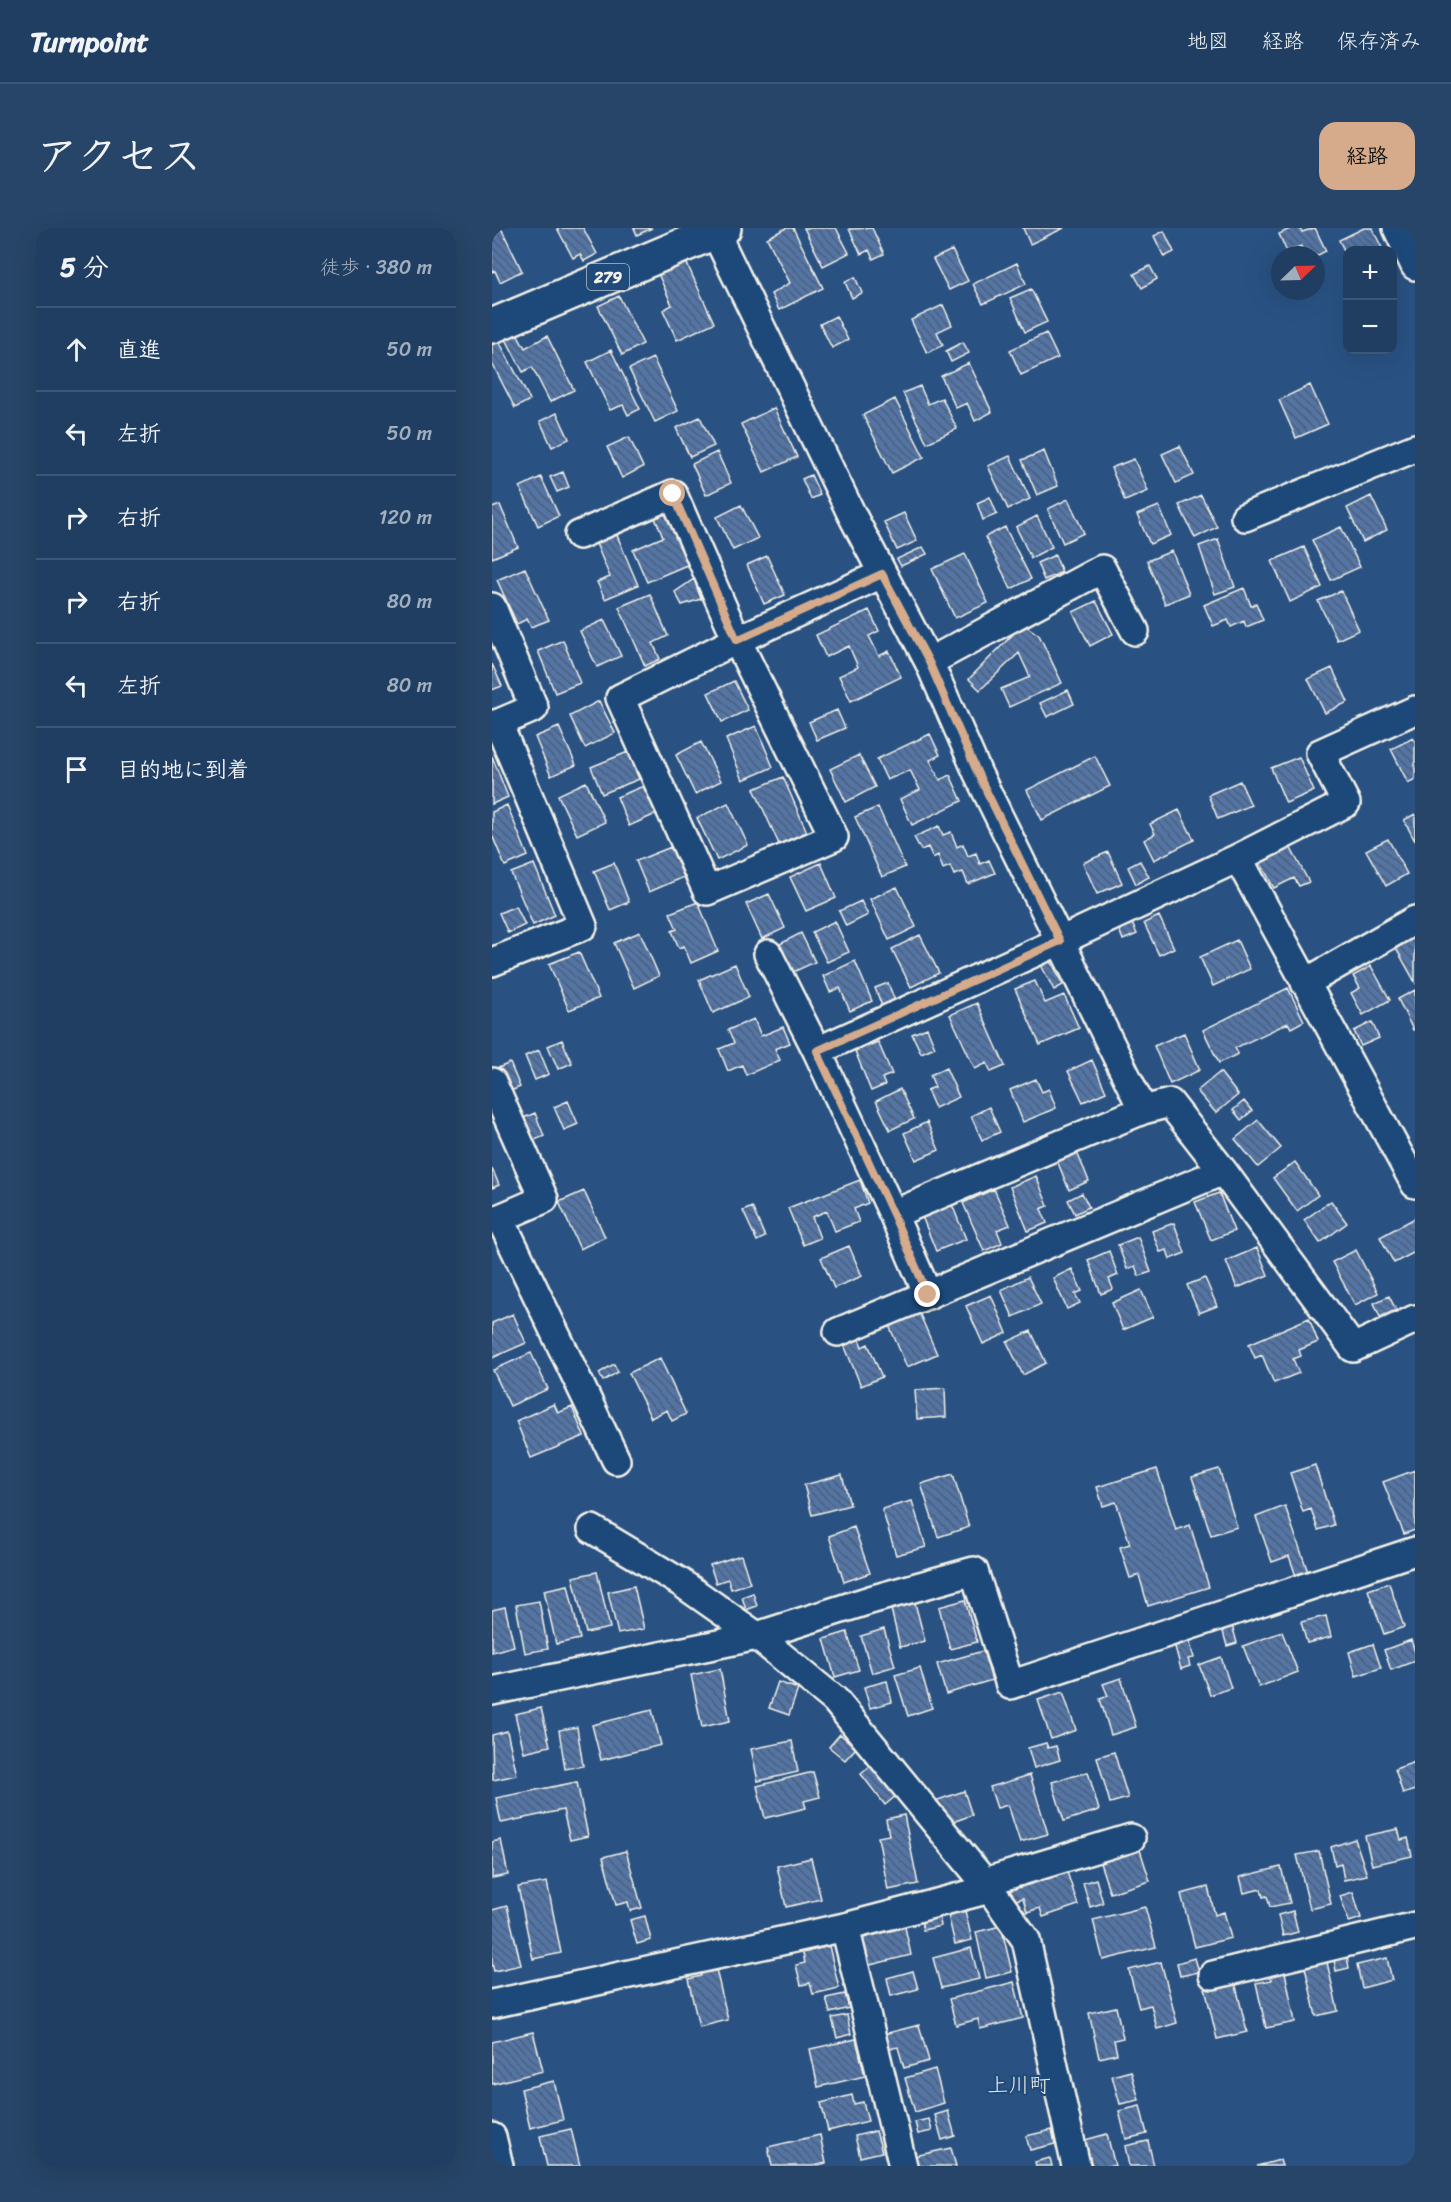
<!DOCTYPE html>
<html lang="ja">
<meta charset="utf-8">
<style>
body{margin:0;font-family:Sriracha,"Klee One",sans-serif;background:#274568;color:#f1f3f6}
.controls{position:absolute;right:18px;top:18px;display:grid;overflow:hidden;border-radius:12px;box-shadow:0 6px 24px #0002}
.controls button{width:54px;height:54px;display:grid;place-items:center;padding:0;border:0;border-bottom:2px solid #3c5777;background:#1f3e62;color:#f1f3f6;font:30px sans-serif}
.compass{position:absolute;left:779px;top:18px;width:54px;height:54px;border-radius:50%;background:#1f3e62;box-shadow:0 6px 24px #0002;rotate:67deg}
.stop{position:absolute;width:18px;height:18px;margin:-14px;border:4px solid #d6ab8b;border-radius:50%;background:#fff}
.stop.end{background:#d6ab8b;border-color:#fff;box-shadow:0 2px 6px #0008}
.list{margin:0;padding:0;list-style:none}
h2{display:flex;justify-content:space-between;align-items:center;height:78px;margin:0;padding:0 24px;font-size:26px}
h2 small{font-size:20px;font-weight:400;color:#a1aebe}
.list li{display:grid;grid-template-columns:39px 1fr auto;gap:18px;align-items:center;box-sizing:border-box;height:84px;padding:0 24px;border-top:2px solid #3c5777}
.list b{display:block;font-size:22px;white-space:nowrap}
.list em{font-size:20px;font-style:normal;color:#a1aebe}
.icon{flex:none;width:33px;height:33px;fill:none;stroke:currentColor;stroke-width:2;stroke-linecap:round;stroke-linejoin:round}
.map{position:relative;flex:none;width:923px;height:1938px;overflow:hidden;border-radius:18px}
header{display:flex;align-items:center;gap:36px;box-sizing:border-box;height:84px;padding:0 30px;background:#1f3e62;border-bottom:2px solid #3c5777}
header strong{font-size:28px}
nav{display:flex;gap:33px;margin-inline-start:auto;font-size:21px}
.intro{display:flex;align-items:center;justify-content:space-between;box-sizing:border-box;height:144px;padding:0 36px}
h1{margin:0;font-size:42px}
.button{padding:15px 27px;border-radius:18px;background:#d6ab8b;color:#111;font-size:21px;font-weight:700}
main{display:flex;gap:36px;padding:0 36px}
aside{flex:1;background:#1f3e62;border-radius:18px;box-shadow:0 6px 24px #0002}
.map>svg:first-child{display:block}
.building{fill:url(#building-back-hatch);stroke:#f4f1e8;stroke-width:1.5}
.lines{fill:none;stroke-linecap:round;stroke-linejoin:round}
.street-casing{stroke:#f4f1e8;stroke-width:32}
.highway-casing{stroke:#f4f1e8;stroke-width:38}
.street{stroke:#1f4a7a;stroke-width:27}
.highway{stroke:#1f4a7a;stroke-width:33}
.route{stroke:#d6ab8b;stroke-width:8}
.labels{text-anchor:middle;stroke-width:4.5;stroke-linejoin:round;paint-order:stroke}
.shield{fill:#1f4a7a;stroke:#b4bfc7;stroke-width:1.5}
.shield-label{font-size:16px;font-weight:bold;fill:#f4f1e8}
.quarter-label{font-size:21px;fill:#f4f1e8;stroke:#1f4a7a}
</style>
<header>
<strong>Turnpoint</strong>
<nav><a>地図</a><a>経路</a><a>保存済み</a></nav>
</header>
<div class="intro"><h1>アクセス</h1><a class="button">経路</a></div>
<main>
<aside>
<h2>5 分<small>徒歩 · 380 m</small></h2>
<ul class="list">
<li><svg class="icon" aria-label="ahead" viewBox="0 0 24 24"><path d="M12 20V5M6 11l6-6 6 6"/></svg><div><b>直進</b></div><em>50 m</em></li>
<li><svg class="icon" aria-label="left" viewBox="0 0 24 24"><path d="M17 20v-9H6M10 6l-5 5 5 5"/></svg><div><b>左折</b></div><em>50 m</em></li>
<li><svg class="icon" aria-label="right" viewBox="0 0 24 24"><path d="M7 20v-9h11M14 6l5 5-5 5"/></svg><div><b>右折</b></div><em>120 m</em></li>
<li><svg class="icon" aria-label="right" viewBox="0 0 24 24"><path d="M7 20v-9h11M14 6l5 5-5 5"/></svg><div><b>右折</b></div><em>80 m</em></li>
<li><svg class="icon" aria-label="left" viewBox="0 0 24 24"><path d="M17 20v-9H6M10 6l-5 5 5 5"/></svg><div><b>左折</b></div><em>80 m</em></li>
<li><svg class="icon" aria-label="arrive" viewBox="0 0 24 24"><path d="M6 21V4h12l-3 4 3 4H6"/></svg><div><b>目的地に到着</b></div></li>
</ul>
</aside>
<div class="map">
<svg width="923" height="1938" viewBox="0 0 923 1938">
<defs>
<pattern id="building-back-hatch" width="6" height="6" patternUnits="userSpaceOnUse" patternTransform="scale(1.5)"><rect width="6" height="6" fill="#5374a5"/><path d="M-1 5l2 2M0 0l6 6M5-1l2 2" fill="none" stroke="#4e5e76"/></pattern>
</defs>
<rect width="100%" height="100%" fill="#295283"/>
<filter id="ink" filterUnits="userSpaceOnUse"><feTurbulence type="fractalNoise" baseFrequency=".0167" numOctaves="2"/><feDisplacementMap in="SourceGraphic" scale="12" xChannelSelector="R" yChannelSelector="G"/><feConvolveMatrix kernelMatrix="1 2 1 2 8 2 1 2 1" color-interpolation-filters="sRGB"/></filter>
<g filter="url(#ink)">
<path class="building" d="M0,0H9L30,43L8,54L3,43L0,44Z
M65,0H91L105,26L92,33L88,26L81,30Z
M142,0H160L145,7Z
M294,0H301L331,60L287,82L279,66L298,55L275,10Z
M312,0H344L357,25L331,38Z
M380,0L392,26L381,31L377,22L369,26L357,1Z
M531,0H572L538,16Z
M800,0H808L810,4L823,0L834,23L824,28L813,27L809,18L795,24L787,6Z
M872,0H880L891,22H856V30L847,12Z
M672,3L682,24L672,29L662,8Z
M460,22L476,53L457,62L441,31Z
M191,27L222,95L185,112L171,82L180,77L163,39Z
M525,35L534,56L491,76L481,56Z
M658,38L665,51L650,60L642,46Z
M363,49L370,65L360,70L353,54Z
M539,61L555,94L533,104L518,70Z
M127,68L151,116L130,127L106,78Z
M451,77L460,97L445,104L451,117L435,125L419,92Z
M344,88L356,112L340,120L328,96Z
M25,105L33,120L55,108L82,162L58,174L40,139L31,144L14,111Z
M554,105L566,130L529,147L518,122Z
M7,113L38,172L23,180L0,135V117Z
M471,114L477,125L459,134L454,123Z
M119,122L148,181L136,187L131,177L118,182L95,134Z
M161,130L186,183L163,194L137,141Z
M477,135L500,184L483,193L475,175L464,180L449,148Z
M818,157L836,196L804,210L787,172Z
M428,158L436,176L450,170L465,201L435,215L411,165Z
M403,171L432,229L400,245L371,187Z
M282,180L305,229L272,244L249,196Z
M65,185L77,211L60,219L48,193Z
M208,189L222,218L198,229L184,200Z
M137,209L151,239L130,250L115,219Z
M688,218L702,247L684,255L670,226Z
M552,223L566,258L545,267L530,232Z
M225,224L239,255L214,267L200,236Z
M518,228L538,271L516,281L496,238Z
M642,231L656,263L633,273L619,240Z
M71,244L77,259L65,264L58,249Z
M319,247L328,267L319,271L310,251Z
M49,249L67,288L46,298L28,259Z
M709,267L725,299L703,310L687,277Z
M879,268L895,302L871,314L855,280Z
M498,269L505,286L491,292L485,275Z
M576,271L592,305L571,315L556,281Z
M8,277L26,319L0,330V280Z
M249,277L266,310L241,322L225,289Z
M667,278L679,307L658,316L645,287Z
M174,284L197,336L155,354L141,322L171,309L163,290Z
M412,285L425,313L405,322L392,294Z
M545,288L560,319L539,330L524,299Z
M513,299L539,351L519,361L493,309Z
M849,299L868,339L839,352L820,312Z
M124,305L146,357L113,371L105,354L118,349L103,313Z
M726,311L743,359L723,366L707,318Z
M431,319L435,326L409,338L405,331Z
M812,319L830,359L798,374L780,333Z
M680,323L697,366L673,376L655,333Z
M473,326L496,375L463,390L440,341Z
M563,327L570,344L552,352L545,335Z
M275,328L293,367L272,376L255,337Z
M33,340L57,392L39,399L35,391L25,396L5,352Z
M202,351L209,371L190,377L183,364Z
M752,360L759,378L764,375L771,392L754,399L752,393L739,399L736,392L721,398L712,377Z
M849,363L867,402L845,412L826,373Z
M158,366L176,408L161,415L168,431L153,438L127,379Z
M604,373L621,406L598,418L581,384Z
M377,382L387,403L377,408L387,428L397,423L409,449L359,473L347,448L366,439L357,418L334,429L324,407Z
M112,392L129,428L105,439L88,403Z
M531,396L547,407L570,455L517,479L509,461L538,449L527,425L488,462L477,451Z
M71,412L88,455L63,465L46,423Z
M0,436L10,458L0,462Z
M840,440L856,474L833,485L816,451Z
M242,453L256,482L230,494L216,465Z
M576,462L582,476L555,489L548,475Z
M107,473L123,505L93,520L78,488Z
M345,482L353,500L325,512L317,494Z
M264,498L281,539L251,552L234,511Z
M67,499L84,537L59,548L43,509Z
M438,506L448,527L438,532L448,552L458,547L470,573L420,597L408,571L428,562L418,542L395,552L385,531Z
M921,510L923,514V551L916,555L899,521Z
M209,514L229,553L203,566L184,527Z
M136,524L147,551L110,566L99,539Z
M367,527L383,559L354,574L338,541Z
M0,528L16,569L0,576Z
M603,528L618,558L550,592L535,562Z
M807,529L822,563L794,575L779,540Z
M291,549L315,604L287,616L262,561Z
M748,553L759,577L726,591L716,567Z
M94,554L113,594L85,607L66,567Z
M154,557L166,585L137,598L125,569Z
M236,575L256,617L225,632L205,590Z
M15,577L36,628L13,638L0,607V584Z
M386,579L413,639L390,649L363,589Z
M687,582L702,612L662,632L652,612L663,606L658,596Z
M923,586V613L912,592Z
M447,598L451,607L459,604L465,619L471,616L476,628L484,625L488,636L497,632L503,645L476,656L471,644L462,647L458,638L451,641L446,627L441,630L436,619L429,622L422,609Z
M896,611L915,646L894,658L874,622Z
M796,615L817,654L807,658L802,650L782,660L766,630Z
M179,619L192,649L157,664L144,633Z
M616,624L630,655L605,666L591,635Z
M648,633L657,649L644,656L636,639Z
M122,635L137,674L118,682L102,643Z
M329,635L344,670L314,683L298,649Z
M42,636L63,687L41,697L19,645Z
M405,659L424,699L397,712L378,671Z
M277,666L293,700L270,711L254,676Z
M369,673L376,687L354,698L347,683Z
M206,674L226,723L199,735L192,718L187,720L180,703L185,701L178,685Z
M24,678L33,697L16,705L7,685Z
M667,688L682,720L667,727L652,695Z
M343,693L357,724L335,734L320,704Z
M639,693L645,706L631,712L626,699Z
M148,704L167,748L142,760L122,715Z
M309,705L323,734L299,745L286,717Z
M428,707L447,745L419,759L400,721Z
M923,709V754L904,720Z
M745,712L758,741L721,758L708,729Z
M87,724L107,770L77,782L57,736Z
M363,733L380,773L358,783L348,760L338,764L331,748Z
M559,733L571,757L562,762L549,737Z
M243,736L257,769L221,785L207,752Z
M879,738L898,772L871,787L859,765L868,760L861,748Z
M543,753L553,775L572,767L587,800L548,817L523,761Z
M396,755L403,773L390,778L383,760Z
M796,760L812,793L799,800L796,795L743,820L746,826L727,835L711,802Z
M923,762V801L921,802L906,771Z
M485,775L513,838L499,844L495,835L483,841L458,787Z
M262,791L269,808L291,799L298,815L283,821L288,832L254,847L250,837L236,843L227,821L242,815L236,802Z
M880,794L887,810L869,818L862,803Z
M435,800L443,819L429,825L420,806Z
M692,805L708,842L678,856L662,818Z
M70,812L80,835L66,841L56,818Z
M386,814L400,846L390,850L393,857L379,863L363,823Z
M47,822L57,846L43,852L33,828Z
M600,832L614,864L591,874L576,843Z
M18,835L28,859L14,865L4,841Z
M454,840L467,869L443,880L435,862L443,859L438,847Z
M728,844L746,867L724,885L705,863Z
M544,851L550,864L557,861L564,880L531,894L518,862Z
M408,861L422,891L398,902L384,873Z
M76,873L86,896L72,902L62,879Z
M752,873L760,883L749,892L741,882Z
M497,879L508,904L490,912L479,888Z
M43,885L52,908L38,914L29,891Z
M766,892L789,920L766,939L743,911Z
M435,894L447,922L424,932L412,905Z
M584,922L597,953L577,962L564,930Z
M803,934L826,967L805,983L781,950Z
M0,940L7,957L0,960Z
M544,948L556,978L549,981L555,995L536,1003L518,959Z
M368,952L376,975L362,981L367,994L343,1003L335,983L320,989L328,1010L311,1017L296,980Z
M502,961L518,997L505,1002L510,1015L492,1023L471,975Z
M92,963L113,1009L88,1021L67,974Z
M590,965L597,979L583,986L576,972Z
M727,965L742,1003L719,1012L703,974Z
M839,973L855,995L828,1015L812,992Z
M459,974L474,1011L444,1023L429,986Z
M260,979L273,1009L265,1013L251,983Z
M923,990V1024L902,1035L888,1009Z
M682,995L693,1025L678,1031L675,1022L668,1024L660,1003Z
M646,1009L659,1044L647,1048L643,1038L635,1041L626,1017Z
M357,1018L370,1048L342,1060L329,1030Z
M765,1020L776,1047L745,1060L734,1033Z
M864,1022L886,1065L863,1077L840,1034Z
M617,1023L626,1047L617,1051L621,1061L609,1066L596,1032Z
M580,1041L590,1063L583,1066L588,1075L575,1081L561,1050Z
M536,1049L549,1076L521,1089L509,1062Z
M713,1050L725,1078L707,1085L695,1057Z
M649,1062L661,1089L631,1102L620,1075Z
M499,1067L515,1105L491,1116L474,1078Z
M897,1068L904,1082L888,1089L882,1075Z
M426,1082L445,1126L415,1139L396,1095Z
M21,1086L34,1115L0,1130V1095Z
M817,1090L826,1114L807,1122L809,1128L801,1131L807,1145L782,1155L770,1127L763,1130L757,1116Z
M539,1103L554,1135L531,1147L515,1114Z
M365,1106L370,1119L376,1116L390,1149L369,1158L350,1112Z
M39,1125L56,1161L18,1178L1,1142Z
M168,1130L194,1186L180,1193L175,1182L159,1190L137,1145Z
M122,1136L126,1144L111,1153L107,1145Z
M453,1160L454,1189L425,1191L423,1162Z
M62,1176L66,1185L80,1179L92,1208L39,1230L24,1193Z
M823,1237L842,1297L826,1302L819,1281L811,1284L798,1245Z
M665,1241L684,1302L698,1297L717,1359L656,1378L647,1347L638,1350L628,1319L638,1316L624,1274L611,1278L605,1259Z
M727,1241L745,1299L719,1307L700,1249Z
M923,1242V1302L912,1306L891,1254Z
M461,1246L477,1299L446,1309L429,1256Z
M350,1247L358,1277L320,1287L312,1257Z
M420,1273L434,1319L404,1327L390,1281Z
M793,1278L816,1344L804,1348L797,1328L780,1334L764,1289Z
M362,1299L378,1345L352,1354L337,1308Z
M249,1327L258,1355L239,1361L236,1351L224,1355L218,1337Z
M105,1344L118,1400L94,1405L81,1349Z
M897,1355L912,1399L892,1406L876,1362Z
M76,1357L88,1411L64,1416L52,1362Z
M142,1358L152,1401L126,1406L116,1364Z
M261,1365L265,1378L254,1382L250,1369Z
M473,1372L485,1414L458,1421L447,1379Z
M47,1373L56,1421L33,1425L24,1377Z
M423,1375L433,1413L408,1419L399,1381Z
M13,1379L22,1418L0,1424V1382Z
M834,1388L839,1409L815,1415L809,1394Z
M740,1397L745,1415L735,1418L730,1400Z
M392,1401L403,1438L380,1445L369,1408Z
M355,1404L367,1442L343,1449L332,1411Z
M790,1404L806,1444L767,1459L751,1418Z
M697,1411L702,1430L696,1431L698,1438L689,1441L682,1415Z
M919,1412L923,1424V1433L899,1442L892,1422Z
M881,1416L889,1440L864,1448L857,1424Z
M491,1423L500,1452L454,1466L445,1436Z
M729,1429L739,1460L718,1467L707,1437Z
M428,1440L440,1480L416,1488L403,1447Z
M228,1441L238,1493L210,1499L199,1447Z
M629,1450L644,1499L619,1507L608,1471L616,1468L611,1456Z
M395,1453L400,1474L378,1480L372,1459Z
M286,1454L306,1461L297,1487L277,1480Z
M571,1464L584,1502L559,1511L546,1472Z
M49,1480L58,1518L32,1524L23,1486Z
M160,1482L169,1517L109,1532L100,1497Z
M85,1499L91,1538L73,1541L67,1502Z
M15,1503L25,1547L1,1552L0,1507Z
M348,1506L364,1520L353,1532L337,1519Z
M300,1513L306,1544L266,1553L259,1521Z
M554,1515L556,1520L564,1518L568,1532L542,1540L536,1520Z
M622,1524L636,1570L618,1575L605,1529Z
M923,1534V1562L911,1566L903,1541Z
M381,1536L405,1567L393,1577L369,1546Z
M321,1544L328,1569L312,1573L314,1580L273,1590L265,1558Z
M596,1544L607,1582L572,1593L560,1554Z
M538,1547L556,1606L528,1614L516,1577L505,1580L498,1559Z
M85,1554L96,1608L78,1612L71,1582L9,1595L4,1570Z
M472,1563L480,1587L458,1595L440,1574Z
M412,1587L426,1656L396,1662L386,1609L397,1607L394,1591Z
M906,1601L909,1612L916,1610L920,1628L880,1637L873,1608Z
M863,1611L875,1647L852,1652L849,1635L843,1637L839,1619Z
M9,1612L16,1647L0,1650V1614Z
M648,1622L658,1653L618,1665L608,1635Z
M134,1623L150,1680L138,1683L136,1674L124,1677L111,1629Z
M827,1623L839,1676L818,1681L805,1627Z
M319,1630L329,1671L294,1679L285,1638Z
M573,1638L586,1677L551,1689L548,1680L535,1684L531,1670L521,1673L516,1656Z
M789,1639L798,1675L778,1679L775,1668L771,1669L769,1661L752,1665L748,1649Z
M604,1651L611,1675L598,1679L591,1655Z
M55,1654L69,1725L41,1731L26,1659Z
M716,1659L723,1687L732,1684L739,1710L703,1719L689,1666Z
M861,1664L869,1690L857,1694L848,1668Z
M15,1678L29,1737L2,1743L0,1735V1682Z
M653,1679L664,1719L611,1732L601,1692Z
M473,1683L480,1712L463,1716L456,1687Z
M801,1683L806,1704L791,1708L786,1687Z
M447,1686L449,1698L431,1702L429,1691Z
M153,1688L159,1712L145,1716L138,1692Z
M509,1698L520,1744L494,1750L484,1704Z
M413,1699L419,1727L374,1738L367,1711Z
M337,1718L347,1760L321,1766L318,1755L309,1757L304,1737L313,1735L311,1725Z
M479,1720L487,1751L449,1760L441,1730Z
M854,1723L857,1740L844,1743L841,1726Z
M703,1730L707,1744L688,1748L685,1735Z
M834,1730L846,1783L824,1788L812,1735Z
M895,1730L900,1752L870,1760L865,1737Z
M669,1734L685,1795L665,1801L659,1777L647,1780L637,1742Z
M223,1737L236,1792L207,1799L196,1751L209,1748L208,1741Z
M792,1739L803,1794L774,1800L764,1755L780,1752L778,1741Z
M421,1743L426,1761L399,1768L395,1750Z
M522,1754L531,1790L488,1801L486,1791L464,1797L457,1771Z
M743,1754L755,1804L725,1811L713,1760Z
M353,1766L357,1780L338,1785L334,1770Z
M624,1779L631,1810L622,1812L625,1826L607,1830L597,1785Z
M355,1787L359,1806L345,1810L340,1790Z
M427,1797L437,1833L412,1840L406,1819L396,1821L392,1806Z
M41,1804L51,1843L0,1856V1814Z
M364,1811L373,1848L326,1859L318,1821Z
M443,1841L452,1875L423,1884L413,1850Z
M639,1843L647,1872L628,1876L620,1848Z
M62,1853L71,1892L38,1900L29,1861Z
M360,1867L362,1876L371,1874L376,1893L336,1903L329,1875Z
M648,1878L655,1906L634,1911L627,1883Z
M456,1883L463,1908L450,1912L443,1887Z
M437,1891L440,1903L426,1906L423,1894Z
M79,1901L88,1938H55L48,1908Z
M560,1902L563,1916L538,1922L534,1908Z
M384,1903L390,1924L368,1929L363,1908Z
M615,1906L623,1938H600L593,1912Z
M328,1907L334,1935L322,1938H280L276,1919Z
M656,1913L662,1938H637L633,1918Z
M459,1920L464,1938H420L418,1929Z
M558,1930L560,1938H544L543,1934Z
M788,1932L790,1938H765Z"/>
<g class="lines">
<defs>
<path id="street" d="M905,0L923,38
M223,4L360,287L437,434L486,546L568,713L746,630L854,575L828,525L923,482
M753,289L923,220
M87,307L181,266L245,412L342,609L215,663L128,470L245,412L390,346
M0,379L42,480L0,498
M437,434L610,341L643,403
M746,630L923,956
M276,726L325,823L401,986L651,882L678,875L731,943L861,1120L923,1091
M0,734L91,698L6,495
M813,755L923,692
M325,823L568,713L651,882
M0,854L52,971L8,990L124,1232
M401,986L436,1067
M346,1104L731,943
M100,1301L188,1354L265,1408L343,1472L498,1661
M0,1463L265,1408L378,1372L482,1343L518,1457L923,1323
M493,1654L639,1610
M353,1699L411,1938
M721,1747L923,1698
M0,1776L353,1699L498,1661L534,1712L584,1938
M0,1909L7,1938"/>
<path id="highway" d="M0,98L232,0"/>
</defs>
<use href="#street" class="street-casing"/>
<use href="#highway" class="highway-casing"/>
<use href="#street" class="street"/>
<use href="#highway" class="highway"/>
</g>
</g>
<g class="lines" filter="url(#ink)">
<path class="route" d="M181,266L245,412L390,346L437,434L486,546L568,713L325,823L401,986L436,1067"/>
</g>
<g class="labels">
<rect class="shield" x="95" y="36" width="42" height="26" rx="4.5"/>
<g class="shield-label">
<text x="116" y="55">279</text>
</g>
<g class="quarter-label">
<text x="527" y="1864">上川町</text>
</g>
</g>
</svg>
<div class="controls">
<button>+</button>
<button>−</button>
</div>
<svg class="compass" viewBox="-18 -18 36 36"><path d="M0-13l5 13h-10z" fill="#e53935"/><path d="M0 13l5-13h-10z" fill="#a1aebe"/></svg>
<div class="stop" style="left:181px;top:266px"></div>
<div class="stop end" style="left:436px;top:1067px"></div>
</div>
</main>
